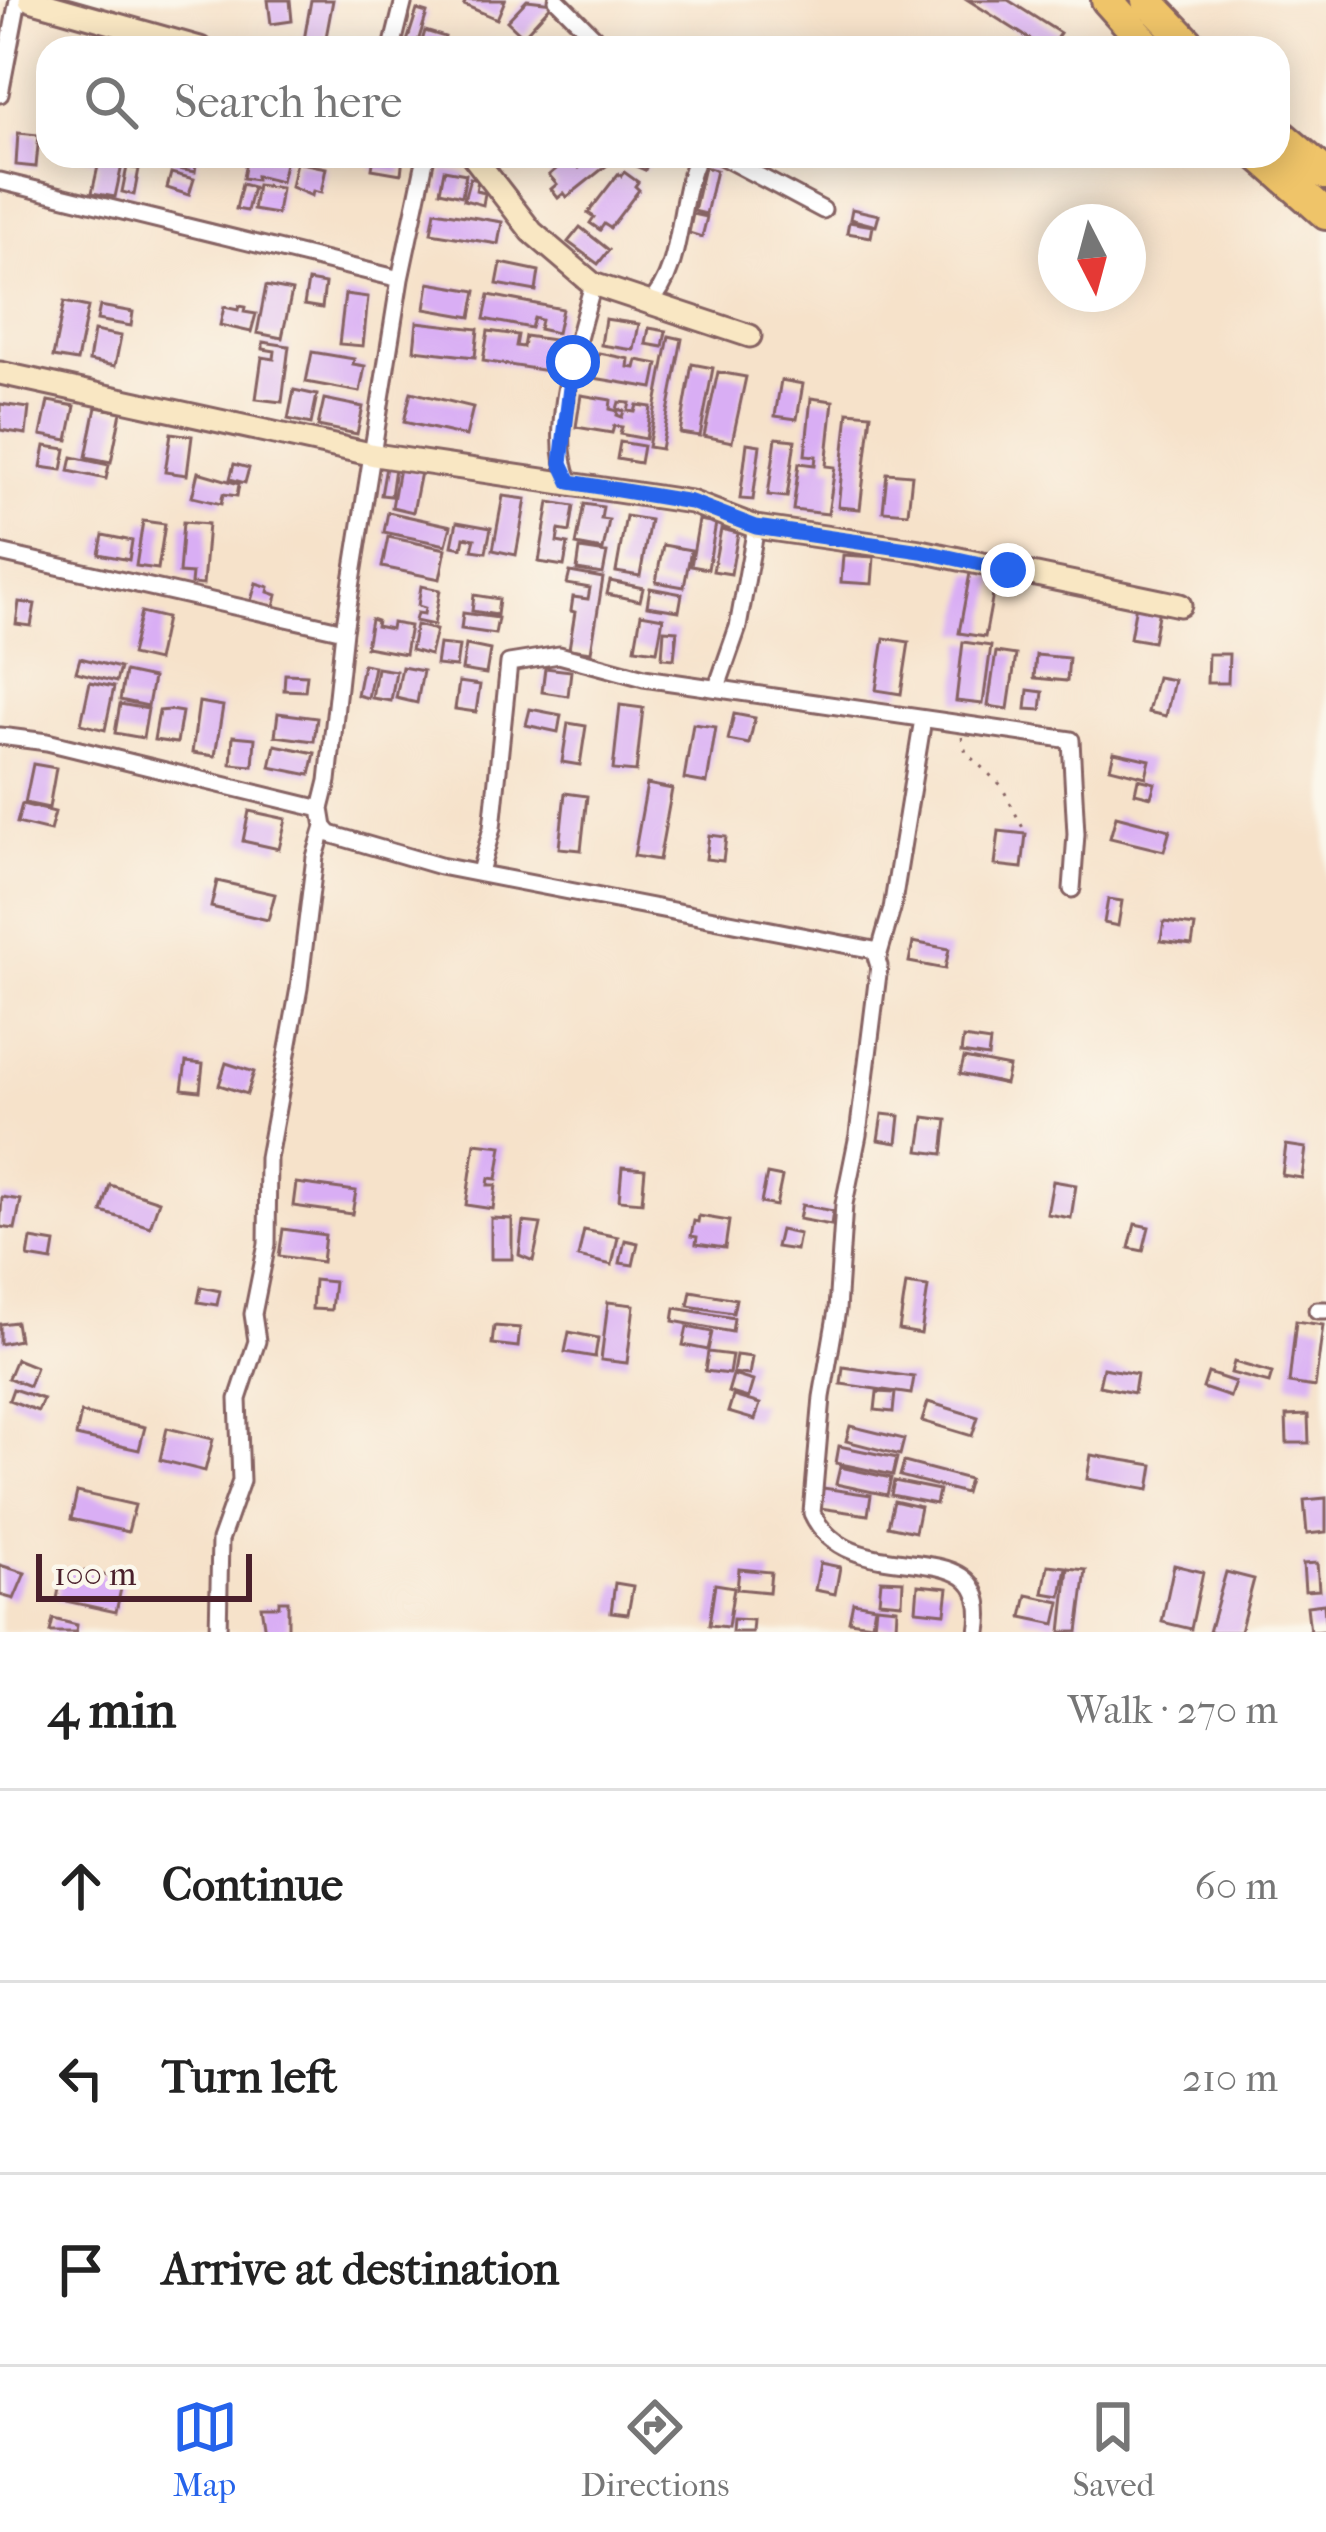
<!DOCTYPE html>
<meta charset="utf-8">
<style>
body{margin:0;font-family:"IM FELL French Canon",serif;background:#f6f6f6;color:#222}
.compass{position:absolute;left:1038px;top:204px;width:108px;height:108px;border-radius:50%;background:#fff;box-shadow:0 6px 30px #0003;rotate:174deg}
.scale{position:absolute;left:36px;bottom:30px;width:216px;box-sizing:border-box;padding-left:12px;border:6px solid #4a1f2b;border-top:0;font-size:33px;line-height:42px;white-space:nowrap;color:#4a1f2b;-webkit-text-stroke:9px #fbf7ec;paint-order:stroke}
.stop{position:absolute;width:36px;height:36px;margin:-27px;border:9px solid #2563eb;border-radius:50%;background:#fff}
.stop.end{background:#2563eb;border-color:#fff;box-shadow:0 3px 12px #0008}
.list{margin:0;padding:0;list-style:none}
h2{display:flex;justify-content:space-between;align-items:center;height:156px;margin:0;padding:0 48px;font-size:51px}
h2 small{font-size:39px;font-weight:400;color:#767676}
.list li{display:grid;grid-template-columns:78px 1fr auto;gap:36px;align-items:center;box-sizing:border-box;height:192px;padding:0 48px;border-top:3px solid #e0e0e0}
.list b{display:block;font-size:45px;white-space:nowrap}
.list em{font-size:39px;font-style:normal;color:#767676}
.icon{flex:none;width:66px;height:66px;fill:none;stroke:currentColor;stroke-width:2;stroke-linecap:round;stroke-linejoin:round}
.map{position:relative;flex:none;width:1326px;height:1632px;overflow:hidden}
.search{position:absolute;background:#fff;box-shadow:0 6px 30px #0003;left:36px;right:36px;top:36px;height:132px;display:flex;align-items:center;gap:30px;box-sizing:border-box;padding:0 42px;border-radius:36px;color:#767676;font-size:45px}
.sheet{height:732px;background:#fff}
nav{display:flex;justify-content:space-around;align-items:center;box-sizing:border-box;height:168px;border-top:3px solid #e0e0e0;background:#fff;font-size:33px;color:#767676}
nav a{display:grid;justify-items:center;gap:6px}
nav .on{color:#2563eb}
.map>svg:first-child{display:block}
.building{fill:#d9aef4}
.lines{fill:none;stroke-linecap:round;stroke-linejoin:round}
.street-casing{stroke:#866363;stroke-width:21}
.secondary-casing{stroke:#866363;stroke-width:27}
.highway-casing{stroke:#866363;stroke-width:36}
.path{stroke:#866363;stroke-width:3;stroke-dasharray:3 9;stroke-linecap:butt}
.street{stroke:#fff;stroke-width:15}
.secondary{stroke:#f9e7c3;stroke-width:21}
.highway{stroke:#efc469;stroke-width:30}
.route{stroke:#2563eb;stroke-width:15}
</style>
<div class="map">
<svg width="1326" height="1632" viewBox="0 0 1326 1632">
<rect width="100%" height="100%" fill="#fbf7ec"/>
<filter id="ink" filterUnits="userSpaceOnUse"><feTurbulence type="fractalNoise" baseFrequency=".00833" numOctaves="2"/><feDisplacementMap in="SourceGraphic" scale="24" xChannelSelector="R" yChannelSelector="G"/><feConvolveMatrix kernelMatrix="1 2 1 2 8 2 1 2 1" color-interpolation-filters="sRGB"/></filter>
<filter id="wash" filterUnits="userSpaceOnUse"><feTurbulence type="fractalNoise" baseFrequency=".004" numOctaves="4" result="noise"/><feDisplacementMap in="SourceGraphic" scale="48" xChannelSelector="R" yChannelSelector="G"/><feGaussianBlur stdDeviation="2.7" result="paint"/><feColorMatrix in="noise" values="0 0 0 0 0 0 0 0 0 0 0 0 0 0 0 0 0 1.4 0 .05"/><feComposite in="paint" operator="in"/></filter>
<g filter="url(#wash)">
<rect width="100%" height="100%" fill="#f6e2ca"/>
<g id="blocks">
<path class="building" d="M268,0H290L292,21L271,24Z
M311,0H333L324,48L303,46Z
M466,0H505L497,19L464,5Z
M527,0L553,3L523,36L507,21Z
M968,0H1008L1060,33L1050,48H1044Z
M417,10L427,13L416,48H405Z
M425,31L445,37L442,48H420Z
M18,133L39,135L36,167L16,165Z
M82,156H124L115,197L92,193L99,162Z
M174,156H197L195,172L172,168Z
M247,156L286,158L281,182L256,176V180L243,178Z
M374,156H403L401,174L372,169Z
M583,156H606L611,162L567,197L564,193L558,198L551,189L557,184L549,175L570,157L579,168L587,162Z
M626,156H651L645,170L624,161Z
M296,162L326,168L321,193L313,191L312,196L291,187Z
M127,167L139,169L134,195L122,192Z
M704,167L716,170L706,214L694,211Z
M444,170L466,174L462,196L440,191Z
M624,172L638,182L635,186L639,190L610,228L604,224L600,230L590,223L594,217L588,213L618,174L621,176Z
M171,173L194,179L189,195L167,188Z
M470,178L478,180L476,191L485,193L483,205L464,200Z
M242,184L253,187L247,211L236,209Z
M257,185L281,188L277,214L253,210Z
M852,209L879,215L876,226L850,219Z
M435,211L502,222L498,244L431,233Z
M693,214L707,217L702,237L689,233Z
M849,222L873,226L871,237L847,233Z
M580,227L609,250L598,264L568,242Z
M501,263L539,271L536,291L497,284Z
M308,281L325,284L322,308L304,305Z
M429,283L476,291L471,317L425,309Z
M266,286L292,291L282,338L257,333Z
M345,294L368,297L363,346L339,344Z
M489,295L562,309L557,333L539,329L541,320L534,318L531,328L484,319Z
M64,302L88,307L77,361L53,357Z
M100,306L133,312L131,326L97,320Z
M239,306L245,307L244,312L256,314L251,332L220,325L224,307L238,310Z
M605,319L639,324L634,350L601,345Z
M417,322L478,329L475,357L414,350Z
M649,328L666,331L663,347L646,344Z
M94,331L121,336L115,366L89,361Z
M488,331L518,335L516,346L523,347L525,336L553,340L548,371L483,361Z
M669,336L682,339L661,449L648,447Z
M263,342L289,346L282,402L256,399L262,357L274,359L275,351L263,349Z
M312,352L354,359L353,364L365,366L360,392L306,382Z
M599,353L629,359L628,367L635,368L637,360L658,364L653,388L594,378Z
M692,364L713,368L700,436L680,433Z
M718,372L746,377L732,442L704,436Z
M781,380L803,384L797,419L775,416Z
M294,390L317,395L311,424L288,419Z
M411,392L473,407L466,436L404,422Z
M581,395L611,400L610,409L618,411L617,415L622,417L624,411L617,409L619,402L630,403L628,411L635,412L637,405L651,407L646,439L620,434L622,427L614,426L612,433L576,427Z
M811,398L833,401L826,466L835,467L828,514L793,510L799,463L815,465L816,456L805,455Z
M324,399L363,407L357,434L318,426Z
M48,401L75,406L68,440L41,435Z
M0,404L29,408L26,434L0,430Z
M96,407L121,412L111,462L86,457Z
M848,412L871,414L860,509L838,507Z
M171,433L192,436L187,475L165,472Z
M776,438L795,440L787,497L768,495Z
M620,442L643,446L640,463L617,459Z
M747,443L760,445L753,500L740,499Z
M45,446L66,449L62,470L41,467Z
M72,457L109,465L106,479L69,471Z
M234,464L249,468L245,483L230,479Z
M386,467L395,468L391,496L381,495Z
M399,468L421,472L413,512L392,507Z
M198,472L239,484L237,496L223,494L221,504L192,497Z
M887,473L912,475L908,513L883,511Z
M503,496L526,499L516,555L493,550Z
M549,502L574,506L570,532L559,530L557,542L568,544L564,566L539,562Z
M584,504L603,507L601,519L609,520L603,550L576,545Z
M388,512L451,526L446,545L384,532Z
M626,516L650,520L640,576L616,572Z
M699,520L716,523L708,569L691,566Z
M143,521L165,524L158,569L136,566Z
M183,522L208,524L203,585L191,584L192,574L179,573Z
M457,522L491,528L486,552L472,550L475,539L464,537L462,548L452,546Z
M721,529L738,533L731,574L713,571Z
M103,535L132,541L129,560L99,554Z
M388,537L446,549L440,579L382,567Z
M663,545L691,550L684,587L656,582Z
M580,549L607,553L603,574L577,570Z
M843,555L874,557L872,584L841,582Z
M570,572L603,578L591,652L569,649L575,612L571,611L573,597L588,599L590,588L567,584Z
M970,573L996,578L985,637L959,633Z
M610,581L643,588L640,601L607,594Z
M256,583L269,587L268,592L277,595L274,607L251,601Z
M421,586L440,590L434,625L415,621L417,613L424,614L425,608L418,606Z
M650,588L682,594L679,611L647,606Z
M474,595L499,599L497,615L472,611Z
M19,602L35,604L31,626L16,624Z
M1136,605L1159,609L1153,642L1130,638Z
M141,612L166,618L157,661L131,655Z
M463,613L498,618L495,634L461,629Z
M641,614L663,618L657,651L635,648Z
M371,619L377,621L376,626L391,629L392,623L410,626L405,654L366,647Z
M416,625L436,630L430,655L411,650Z
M664,630L677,631L674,659L662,658Z
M884,638L909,642L901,694L876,690Z
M963,642L991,646L983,704L956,701Z
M439,644L459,646L456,667L436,665Z
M466,645L490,650L486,674L462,670Z
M996,652L1016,655L1008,709L988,706Z
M1208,654H1229L1228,683H1207Z
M1036,655L1069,658L1067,681L1034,678Z
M80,658L120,668L116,682L76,672Z
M363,664L374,666L368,698L357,695Z
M402,667L423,671L417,703L396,698Z
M377,668L396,671L391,701L372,698Z
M545,668L571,671L568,696L542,692Z
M125,672L153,678L148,706L120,700Z
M285,674L307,675L305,691L284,690Z
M1157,677L1174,680L1166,716L1148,712Z
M90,682L114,687L105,730L81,724Z
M459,682L480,685L476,712L455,709Z
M1028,690L1043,692L1041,710L1026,709Z
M199,702L223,706L215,756L192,753Z
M120,704L148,709L143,738L115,733Z
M620,705L643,708L636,772L613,770Z
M530,709L561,715L558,732L526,725Z
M170,710L182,712L177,743L154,740L159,711Z
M278,713L317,718L314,741L275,736Z
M734,714L755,718L749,744L728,740Z
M568,723L586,726L580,765L562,762Z
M693,724L716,727L707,783L684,779Z
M233,736L255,738L253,766L231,764Z
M275,745L315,753L310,775L270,767Z
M1114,752L1150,760L1146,777L1110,768Z
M33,764L56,768L49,808L25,803Z
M1138,779L1155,783L1151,797L1135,793Z
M647,784L672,789L659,860L634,856Z
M565,793L587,796L581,850L559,848Z
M22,804L55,812L50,831L17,823Z
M249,811L286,819L279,849L243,841Z
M1116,816L1170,830L1164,851L1110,838Z
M999,831L1026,834L1022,868L995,865Z
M709,835L726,837L723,861L706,859Z
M217,881L275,894L268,920L211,907Z
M1108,899L1122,901L1118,926L1104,923Z
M1164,922L1195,926L1192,945L1161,941Z
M913,942L949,949L945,969L909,962Z
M963,1038L990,1042L988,1057L961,1053Z
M964,1058L1009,1067L1005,1084L960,1074Z
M186,1062L203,1064L200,1091L182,1089Z
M226,1063L254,1072L247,1094L219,1085Z
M882,1114L900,1116L897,1143L878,1140Z
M924,1117L947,1120L943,1154L919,1151Z
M475,1143L502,1146L497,1179L489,1178L488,1185H496L493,1209L466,1205Z
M1286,1145L1306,1148L1302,1178L1282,1175Z
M622,1167L645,1169L642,1202L619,1200Z
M767,1174L782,1177L776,1206L761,1203Z
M1053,1181L1076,1185L1071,1218L1047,1214Z
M296,1183L356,1191L352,1214L293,1206Z
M110,1185L159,1201L150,1227L102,1212Z
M2,1197L21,1200L15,1229L0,1227Z
M802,1205L833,1211L831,1225L799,1219Z
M699,1216L729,1221L725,1248L696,1244L697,1237L691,1236L694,1221L698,1222Z
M491,1218L512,1219V1259H491Z
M523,1222L541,1224L533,1261L519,1255Z
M1135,1224L1149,1227L1143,1251L1129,1248Z
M283,1229L325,1235L322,1262L279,1256Z
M584,1230L618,1237L612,1265L578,1257Z
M780,1230L799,1234L796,1250L776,1247Z
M31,1239L55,1243L52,1261L28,1257Z
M625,1240L638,1243L633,1265L620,1263Z
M314,1280L334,1282L331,1310L312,1309Z
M906,1284L928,1287L921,1334L899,1330Z
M201,1287L220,1291L217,1305L198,1302Z
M691,1291L736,1299L733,1313L688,1306Z
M608,1302L634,1305L627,1363L601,1360Z
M675,1308L734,1318L732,1332L673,1321Z
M1296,1321L1323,1325L1315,1387L1289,1383Z
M16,1322L19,1340L0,1344V1324Z
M494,1326L520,1328L518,1347L492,1344Z
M687,1327L712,1332L708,1350L683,1345Z
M569,1332L598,1338L595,1357L565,1352Z
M708,1352L732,1355L729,1374L705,1371Z
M736,1355L752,1357L749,1375L733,1373Z
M16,1359L36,1367L29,1386L8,1378Z
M1234,1362L1272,1373L1269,1383L1231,1373Z
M843,1367L914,1377L911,1394L841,1384Z
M1103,1368L1137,1374L1134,1393L1099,1386Z
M1208,1373L1235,1382L1230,1397L1203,1388Z
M733,1375L753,1381L748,1398L728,1392Z
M13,1389L43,1399L38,1411L9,1400Z
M877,1392L895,1393L893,1412L875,1410Z
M733,1396L760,1404L755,1420L728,1412Z
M928,1402L978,1417L972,1436L922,1421Z
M81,1413L145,1427L139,1450L76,1436Z
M1308,1415L1309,1443H1287L1286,1416Z
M850,1426L904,1439L900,1455L846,1441Z
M167,1428L213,1439L205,1471L160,1460Z
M839,1446L897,1458L893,1475L836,1463Z
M1091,1455L1153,1465L1149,1490L1087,1479Z
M904,1462L969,1479L965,1493L900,1476Z
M840,1467L891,1478L887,1495L836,1484Z
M894,1481L939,1490L936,1504L891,1495Z
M823,1488L871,1495L868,1515L820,1508Z
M77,1492L135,1505L128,1532L71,1519Z
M1326,1498V1532L1307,1534L1304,1500Z
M894,1501L920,1507L915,1532L888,1526Z
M820,1563L840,1567L835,1594L815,1590Z
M1317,1563L1319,1590L1305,1591L1303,1564Z
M0,1565L25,1573L14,1599L0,1595Z
M1048,1565L1066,1567L1061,1596L1043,1593Z
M1174,1565L1203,1572L1191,1629L1162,1622Z
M63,1568L83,1575L84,1571L123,1579L116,1612L57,1599Z
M1068,1568L1086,1570L1078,1632H1061Z
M739,1569L771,1572L769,1592L737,1589Z
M1226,1572L1254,1579L1240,1632H1209Z
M881,1580L903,1581L902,1603L879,1601Z
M615,1583L633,1586L628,1614L611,1612Z
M715,1584L734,1587L728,1627L709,1625Z
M918,1585L948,1588L945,1613L916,1610Z
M1027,1595L1060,1602L1055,1624L1022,1617Z
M279,1601H288V1632H265L261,1606H279Z
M853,1602L875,1606L872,1624L849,1621Z
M1324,1604L1326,1631L1310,1632L1307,1606Z
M876,1606L897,1608L896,1627L874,1625Z
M53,1619L77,1625L76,1632H50Z
M733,1619L753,1620L752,1632H732Z"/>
</g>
</g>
<g filter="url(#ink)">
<use href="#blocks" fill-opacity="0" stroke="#866363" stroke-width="3"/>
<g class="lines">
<defs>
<path id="street" d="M557,0L605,48
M392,48L404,0
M0,94L18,0
M426,156L400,279L344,631L328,781L321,809L324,827L330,834L440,866L874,950L879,966L858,1135L844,1204L837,1310L822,1397L812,1513C852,1600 996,1521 978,1632
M721,156L823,210
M0,181L400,279
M648,305C685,269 676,201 698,156
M570,482C546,432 579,338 593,284
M0,553L344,631
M717,687L738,627L756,527
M0,736L47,742L321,809
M480,872L492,828L509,663L559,655L644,678L1071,740L1076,834L1072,889
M878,957L892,909L923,719
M1317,1310H1326
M218,1632L220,1540L241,1481L238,1399L257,1341L253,1314L267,1244L268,1158L299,988L315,857L324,827"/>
<path id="secondary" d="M30,0L200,48
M473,156L532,232L593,284L750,336
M0,373L375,455L691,502L756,527L921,551L1180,605"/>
<path id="highway" d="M1107,0L1150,48
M1147,0L1193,48
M1278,133L1326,174
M1260,156L1326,214"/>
</defs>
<use href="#street" class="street-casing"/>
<use href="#secondary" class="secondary-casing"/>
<use href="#highway" class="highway-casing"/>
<path class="path" d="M962,737L966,753L1001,785L1023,828"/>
<use href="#street" class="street"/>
<use href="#secondary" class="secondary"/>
<use href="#highway" class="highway"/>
</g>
</g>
<g class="lines" filter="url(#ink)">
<path class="route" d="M573,362L561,463L570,482L691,502L756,527L921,551L1008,570"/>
</g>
</svg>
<svg class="compass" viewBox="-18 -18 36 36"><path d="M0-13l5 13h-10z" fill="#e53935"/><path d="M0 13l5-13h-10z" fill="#767676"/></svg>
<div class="scale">100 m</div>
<div class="stop" style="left:573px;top:362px"></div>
<div class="stop end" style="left:1008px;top:570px"></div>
<div class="search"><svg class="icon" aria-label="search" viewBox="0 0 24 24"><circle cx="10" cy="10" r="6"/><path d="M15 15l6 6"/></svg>Search here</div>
</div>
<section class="sheet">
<h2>4 min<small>Walk · 270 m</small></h2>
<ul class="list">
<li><svg class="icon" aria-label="ahead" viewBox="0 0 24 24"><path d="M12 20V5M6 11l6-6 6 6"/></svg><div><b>Continue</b></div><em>60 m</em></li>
<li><svg class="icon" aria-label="left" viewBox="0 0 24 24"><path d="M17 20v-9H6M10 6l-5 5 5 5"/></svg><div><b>Turn left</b></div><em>210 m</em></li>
<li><svg class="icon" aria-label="arrive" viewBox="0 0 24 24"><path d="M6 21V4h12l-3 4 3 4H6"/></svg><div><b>Arrive at destination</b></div></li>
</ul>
</section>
<nav>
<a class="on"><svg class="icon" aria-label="map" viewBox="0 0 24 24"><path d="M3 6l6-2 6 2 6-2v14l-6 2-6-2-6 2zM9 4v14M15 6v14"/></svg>Map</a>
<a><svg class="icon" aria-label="directions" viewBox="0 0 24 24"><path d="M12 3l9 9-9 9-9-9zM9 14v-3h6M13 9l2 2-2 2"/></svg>Directions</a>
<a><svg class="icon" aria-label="saved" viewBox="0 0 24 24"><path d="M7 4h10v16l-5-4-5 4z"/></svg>Saved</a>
</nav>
